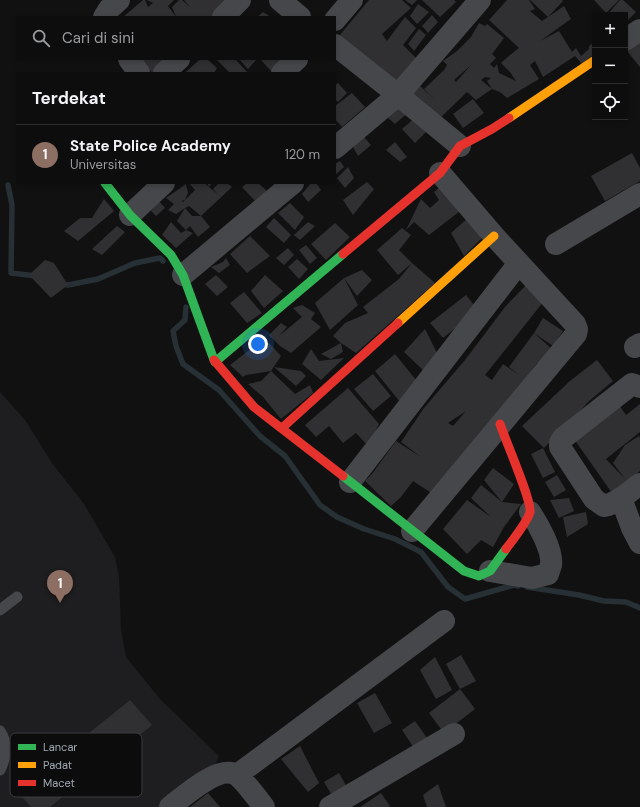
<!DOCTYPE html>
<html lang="id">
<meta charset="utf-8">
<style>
body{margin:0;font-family:"DM Sans",sans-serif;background:#161617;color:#f1f3f6}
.controls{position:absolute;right:12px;top:12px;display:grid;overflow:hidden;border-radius:0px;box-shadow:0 2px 6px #0003}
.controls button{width:36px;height:36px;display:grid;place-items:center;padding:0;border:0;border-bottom:1px solid #2d2d2e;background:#0d0d0e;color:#f1f3f6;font:20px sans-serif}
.you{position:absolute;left:258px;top:344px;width:14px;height:14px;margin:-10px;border:3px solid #fff;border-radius:50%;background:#1a73e8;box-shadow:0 0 0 6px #1a73e833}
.badge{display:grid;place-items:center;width:26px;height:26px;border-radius:50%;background:#d93025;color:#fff;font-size:13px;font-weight:700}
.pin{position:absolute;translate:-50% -33px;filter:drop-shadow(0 1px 2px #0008)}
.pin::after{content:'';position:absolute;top:21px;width:14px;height:12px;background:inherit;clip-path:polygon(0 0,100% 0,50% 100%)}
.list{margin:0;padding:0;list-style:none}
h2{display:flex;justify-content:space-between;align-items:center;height:52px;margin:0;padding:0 16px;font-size:17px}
h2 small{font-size:13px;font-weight:400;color:#9a9c9e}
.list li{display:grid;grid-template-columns:26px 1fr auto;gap:12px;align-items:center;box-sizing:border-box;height:60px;padding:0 16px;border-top:1px solid #2d2d2e}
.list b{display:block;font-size:15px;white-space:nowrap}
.list p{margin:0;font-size:13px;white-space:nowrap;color:#9a9c9e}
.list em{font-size:13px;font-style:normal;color:#9a9c9e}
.icon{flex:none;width:22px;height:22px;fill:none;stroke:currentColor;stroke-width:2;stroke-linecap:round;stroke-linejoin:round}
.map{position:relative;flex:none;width:640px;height:807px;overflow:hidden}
.search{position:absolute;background:#0d0d0e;box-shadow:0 2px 6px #0003;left:16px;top:16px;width:320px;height:44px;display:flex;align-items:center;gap:10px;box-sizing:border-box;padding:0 14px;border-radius:0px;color:#9a9c9e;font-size:15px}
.panel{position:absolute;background:#0d0d0e;box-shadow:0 2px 6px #0003;left:16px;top:72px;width:320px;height:112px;border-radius:0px}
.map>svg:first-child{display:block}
.built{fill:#1e1e20}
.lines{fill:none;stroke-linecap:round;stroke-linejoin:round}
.stream{stroke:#273035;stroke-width:5.5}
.building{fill:#303032;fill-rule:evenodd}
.lane{stroke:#46474a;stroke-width:11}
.street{stroke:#46474a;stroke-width:22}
.fast{stroke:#30b455;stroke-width:9}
.slow{stroke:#ff9f0a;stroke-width:9}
.jam{stroke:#e5322d;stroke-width:9}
.key{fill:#0c0c0d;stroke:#393b3f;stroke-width:1}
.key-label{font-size:11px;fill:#a2a9b3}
</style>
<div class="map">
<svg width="640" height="807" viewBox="0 0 640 807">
<rect width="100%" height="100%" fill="#111112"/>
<path class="built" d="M0,392L25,420L52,463L84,504L115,557L119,576L121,630L126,657L160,699L219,756L216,763L207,774L163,807H0Z"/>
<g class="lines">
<path class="stream" d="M8,185L12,205L11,273L36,276
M62,284L68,285L98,279L135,263L160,258L163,261
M186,307L185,320L173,331L176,346L183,364L219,390L260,436L285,456L320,505L337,517L364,529L395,539L421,552L448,587L465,599L514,585L518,586
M527,587L579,595L604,601L626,602L640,608"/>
</g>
<path class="building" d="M143,0H145L148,7L153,3L147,0H174L168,6L176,17H123Z
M179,0H182L190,7L184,0H234L217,17H176L172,7Z
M369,0H402L411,8L382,34L387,41L405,17L416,28L403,45L418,60L397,83L339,36Z
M405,0H417L412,5Z
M422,0H454L456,2L440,17Z
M507,0H529L535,9L530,11L542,21L548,17L530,0H562L563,1L548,17L564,6L571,19L540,41L559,31L572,52L576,48L581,56L589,49V46L593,43L595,46V53L582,64L575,56L543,77L535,61L530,65L539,79L507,98L500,92L492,89L487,81L491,78L485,77L481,80L492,89L476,100L467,92L439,119L412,95L420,86L436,101L424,89L444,70L447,65L443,61L457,51L471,37L479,23L485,26L487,24L504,38L492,54L496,58L490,64L494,68L497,64L499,73L516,81L510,72L501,63L510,55L519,48L489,20ZM471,65L456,82L454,80Z
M594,0H619L606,13Z
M620,0H623L636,12L627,21L628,24L625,26V15H607Z
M418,4L429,12L417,24L410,16Z
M263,12L271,17H257Z
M432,15L438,22L428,33L422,26Z
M419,29L426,35L414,51L408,44Z
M640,42V67L627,51Z
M141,59H172L159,73H152Z
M200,59H207L217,68L214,73H185Z
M216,59H235L248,73H230Z
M239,59H257L248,69Z
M260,59H283L272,72Z
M338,83L347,93L338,102L335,99V85Z
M352,93L365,107L342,127L335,119V106Z
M473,99L484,113L463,128L453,114Z
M404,102L411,110L395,124L388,118Z
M418,115L430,128L415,143L402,129Z
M364,137L371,145L358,156L353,147Z
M395,142L407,157L400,162L386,150Z
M632,153L640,168V181L605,201L591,176Z
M340,161L344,167L335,175V164Z
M348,167L354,178L345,188L337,178Z
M367,182L374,189L353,215L343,200Z
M189,183H204L209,187L207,183H212L209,187L220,196L213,189L219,183H227L232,187L201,216L189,206L185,208L192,216H201L210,227L198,237L190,226L186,230L177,221L185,208L176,214L168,210L174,204L166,198L186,184L188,193L185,200L181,201L183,202L195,190Z
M247,183H258L267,191L256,202L242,187Z
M311,183H316L321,190L308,202L302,194Z
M441,186L464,208L429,235L414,222L406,230L421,199L430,208L439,200L434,192Z
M104,199L114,211L78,241L64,231L80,218H92Z
M159,201L165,208L156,216L151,211Z
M290,203L304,217L295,230L278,213Z
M274,218L291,235L284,243L266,227Z
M468,218L489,231L464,256L451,233Z
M171,222L181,233L186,230L193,233L176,248L162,235Z
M308,222L315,226L300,240L294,235Z
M335,223L350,237L326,260L311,244Z
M117,226L125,232L102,255L92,249Z
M402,228L411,235L399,250L412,263L398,275L377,250Z
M250,236L270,256L247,273L230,254Z
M306,245L317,258L310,264L299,250Z
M288,248L294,255L284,265L276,258Z
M226,258L230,265L219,273L211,267L223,262Z
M297,259L308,269L299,279L288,267Z
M45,260L54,263L68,285L51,298L29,275Z
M412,263L435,283L356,353L341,343L343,352L331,359L321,354L341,343L333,336L345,323L368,313L363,307L399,279Z
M362,270L372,280L357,296L344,278L358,305L330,330L315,303L344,278Z
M216,275L228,287L217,296L205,284Z
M265,275L283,291L264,308L251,291Z
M526,285L544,301L485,375L492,380L503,364L519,375L509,367L534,333L554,351L541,367L537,363L513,396L433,494L413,481L401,497L391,506L365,481L372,474L396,441L421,457L401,442L424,408L465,360L505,307ZM466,411L453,426L448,423Z
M244,292L262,313L247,323L230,303Z
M466,295L478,310L443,338L430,323Z
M302,305L315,313L311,319L321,327L291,353L280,346L269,335L281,323L287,327L279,336L302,317L293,308Z
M543,318L563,331L553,346L534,333Z
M425,329L439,357L425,372L404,352Z
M269,343L281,356L271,371L246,375L243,377L230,365L253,347L258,351Z
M311,349L319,361L344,358L321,380L302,364Z
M395,354L417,381L400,402L375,371Z
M597,360L613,381L588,402L574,418L544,448L522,426L570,381Z
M274,367L301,371L306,376L296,386Z
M271,371L295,394L310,385L313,393L281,419L263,397L248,384L261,381Z
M373,374L391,396L373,411L354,389Z
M348,388L379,424L368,446L356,433L343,443L329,426L316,437L305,425Z
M640,404V432L606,459L625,479L613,463L625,445L639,436L640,438V471L612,493L574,439L619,405L626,415Z
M543,448L555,472L543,478L531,454Z
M493,468L514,484L502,502L521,504L504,527L493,547L481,540L467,554L443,529L467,500L491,517L471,498L481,485L502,502L484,480Z
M557,475L566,490L554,497L545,482Z
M569,498L574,511L559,518L550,500Z
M586,512L588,524L567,537L563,517Z
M461,655L476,681L460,689L446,664Z
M435,657L452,690L436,699L420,670Z
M460,689L475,709L444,733L429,713Z
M375,693L392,723L374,733L357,703Z
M130,700L152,725L50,807H31L17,791Z
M415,721L427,738L414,748L402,730Z
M300,746L319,783L308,792L281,759Z
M339,773L348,789L333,797L324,782Z
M438,784L446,807H427L423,795Z
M208,793L220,807H190Z
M381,793L390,806L388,807H360Z"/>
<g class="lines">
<path class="lane" d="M0,610L17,597
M0,731C8,743 6,758 0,770"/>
<path class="street" d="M280,0L300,17
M104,17L109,9L119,0
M223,17L240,0
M335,20L352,0
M625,40L640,30
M335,45L398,95L460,146
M129,59L139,73
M164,73L179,59
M282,73L297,59
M335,148L398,95L480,0
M130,215L164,183
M556,244L640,194
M183,275L293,183
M635,347L640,344
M640,387L632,384L563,438L560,443V447L594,499L604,506C618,503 629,492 640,484
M350,482L519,263
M621,498L632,528L640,543
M412,531L576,334L577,329L575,324L494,236L440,173
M490,571L532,578L548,574C549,571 550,568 551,565C553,550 538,524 530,512
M237,775L444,621
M170,807C183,797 221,762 238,776C246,783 257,798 264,807
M330,807L454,734"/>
<path class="fast" d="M105,183L130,215L171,255L183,275L214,360
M215,362L343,254
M343,476L464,571L479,576L490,571L506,549"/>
<path class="slow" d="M509,118L595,60
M398,323L494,236"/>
<path class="jam" d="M343,254L440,173L460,146L492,129L509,118
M214,360L254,407L343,476
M500,424C505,439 532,501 530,512C528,521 512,541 506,549
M282,428L398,323"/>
</g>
<rect x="10" y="733" width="132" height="64" rx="6" class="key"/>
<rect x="18" y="744" width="18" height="6" fill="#30b455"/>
<rect x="18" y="762" width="18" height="6" fill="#ff9f0a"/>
<rect x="18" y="780" width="18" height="6" fill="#e5322d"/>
<g class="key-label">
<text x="43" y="751">Lancar</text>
<text x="43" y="769">Padat</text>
<text x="43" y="787">Macet</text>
</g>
</svg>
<div class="controls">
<button>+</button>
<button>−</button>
<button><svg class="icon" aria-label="locate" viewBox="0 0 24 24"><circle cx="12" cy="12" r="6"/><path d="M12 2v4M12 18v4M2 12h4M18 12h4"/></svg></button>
</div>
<div class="you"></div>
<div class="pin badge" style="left:60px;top:603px;background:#8d6e63">1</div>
<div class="search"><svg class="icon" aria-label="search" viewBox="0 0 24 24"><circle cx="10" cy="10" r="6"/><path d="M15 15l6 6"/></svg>Cari di sini</div>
<section class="panel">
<h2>Terdekat<small></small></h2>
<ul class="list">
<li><span class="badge" style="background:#8d6e63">1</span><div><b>State Police Academy</b><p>Universitas</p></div><em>120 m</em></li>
</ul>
</section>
</div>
